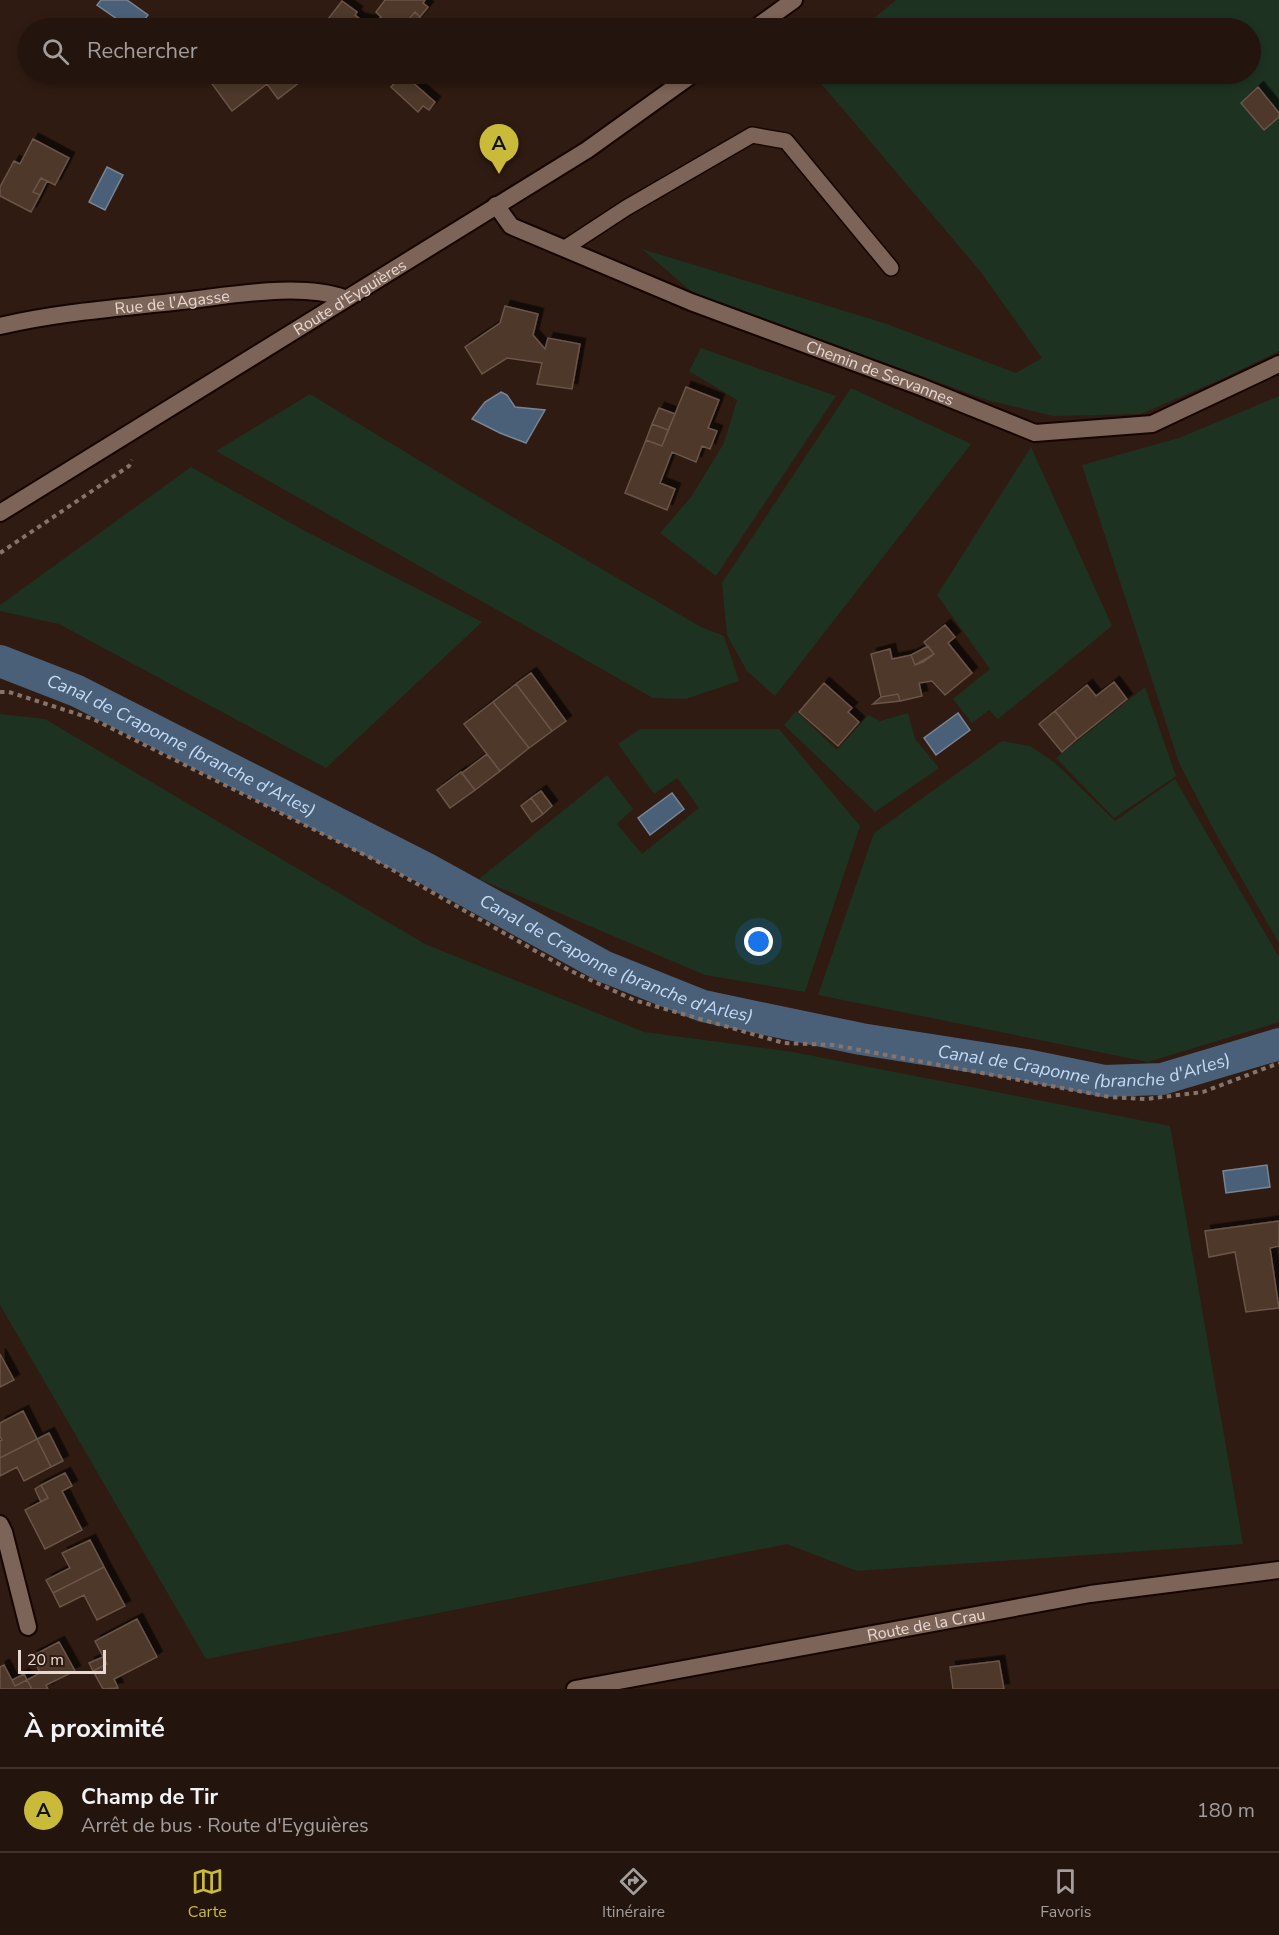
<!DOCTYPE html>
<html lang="fr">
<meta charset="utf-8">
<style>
body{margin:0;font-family:"Nunito Sans",sans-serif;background:#2b1d16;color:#f1f3f6}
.scale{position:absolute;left:18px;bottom:15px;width:88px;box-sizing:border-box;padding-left:6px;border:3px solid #e7d8d2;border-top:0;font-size:16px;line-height:21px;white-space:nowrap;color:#e7d8d2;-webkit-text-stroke:4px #2f1b11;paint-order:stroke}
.you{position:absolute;left:759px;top:942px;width:21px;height:21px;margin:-15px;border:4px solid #fff;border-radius:50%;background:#1a73e8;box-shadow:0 0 0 9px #1a73e833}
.badge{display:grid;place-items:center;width:39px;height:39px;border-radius:50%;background:#caba3a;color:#111;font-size:20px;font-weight:700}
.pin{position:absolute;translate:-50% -50px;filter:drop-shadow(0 2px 3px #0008)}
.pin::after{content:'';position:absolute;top:32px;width:21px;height:18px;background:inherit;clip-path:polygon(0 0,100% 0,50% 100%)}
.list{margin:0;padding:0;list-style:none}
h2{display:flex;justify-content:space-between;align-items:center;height:78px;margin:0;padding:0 24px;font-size:26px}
h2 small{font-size:20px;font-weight:400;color:#a39e9d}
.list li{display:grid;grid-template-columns:39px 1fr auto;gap:18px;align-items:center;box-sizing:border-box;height:84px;padding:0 24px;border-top:2px solid #40332e}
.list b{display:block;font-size:22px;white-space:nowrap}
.list p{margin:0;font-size:20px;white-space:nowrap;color:#a39e9d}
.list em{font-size:20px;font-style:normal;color:#a39e9d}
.icon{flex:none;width:33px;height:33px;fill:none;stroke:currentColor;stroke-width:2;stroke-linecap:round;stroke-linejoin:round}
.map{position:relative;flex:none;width:1279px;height:1689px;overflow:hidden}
.search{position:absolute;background:#23140d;box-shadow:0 3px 9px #0003;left:18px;right:18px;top:18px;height:66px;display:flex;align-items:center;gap:15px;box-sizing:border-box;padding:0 21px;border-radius:33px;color:#a39e9d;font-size:22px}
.sheet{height:162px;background:#23140d}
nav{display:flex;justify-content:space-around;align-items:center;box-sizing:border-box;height:84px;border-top:2px solid #40332e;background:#23140d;font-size:16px;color:#a39e9d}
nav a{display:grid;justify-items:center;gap:3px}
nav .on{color:#caba3a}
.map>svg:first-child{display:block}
.green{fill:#1e3222}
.water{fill:#4a6079;stroke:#798494;stroke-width:1.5}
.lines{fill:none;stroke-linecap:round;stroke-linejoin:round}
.canal{stroke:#4a6079;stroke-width:32}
.building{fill:#4d372c;stroke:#6b5448;stroke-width:1.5;filter:url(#shadow)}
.service-casing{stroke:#160501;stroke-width:18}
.minor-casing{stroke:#160501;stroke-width:20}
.secondary-casing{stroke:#160501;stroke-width:20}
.path{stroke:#86746c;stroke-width:4;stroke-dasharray:4.5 4.5;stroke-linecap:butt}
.service{stroke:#7d6458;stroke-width:15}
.minor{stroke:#7d6458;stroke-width:16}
.secondary{stroke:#7d6458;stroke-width:16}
.labels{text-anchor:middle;stroke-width:5;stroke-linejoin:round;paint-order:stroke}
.street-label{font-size:16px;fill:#e7d8d2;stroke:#2f1b11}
.water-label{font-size:18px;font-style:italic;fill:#c3dbf7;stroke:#2f1b11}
</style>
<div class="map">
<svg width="1279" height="1689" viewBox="0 0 1279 1689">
<defs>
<filter id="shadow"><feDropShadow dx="5.5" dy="-5.5" stdDeviation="0" flood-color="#0009"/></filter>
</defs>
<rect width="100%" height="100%" fill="#2f1b11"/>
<path class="green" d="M896,0H1279V351L1224,378L1141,414L1053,416L987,400L692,292L642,249L884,323L1016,373L1042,358L980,271L813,74H1250V28H862Z
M701,348L836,396L716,576L660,533L691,497L724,443L737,400L689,371Z
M851,388L971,444L775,696L747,671L727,635L722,583Z
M310,394L494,506L701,627L724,636L739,681L686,699L653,698L216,451Z
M1279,396V943L1217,836L1179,763L1082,465L1179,438Z
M1031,447L1112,626L998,719L989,710L972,723L953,699L990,669L937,595Z
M191,467L305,531L482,622L326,768L59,624L0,611V605Z
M1145,687L1176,776L1114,818L1056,758Z
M796,711L837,750L868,715L880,721L908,713L915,739L939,768L875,812L784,725Z
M0,714L45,719L425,944L644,1032L793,1052L1170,1126L1243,1544L857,1571L787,1544L206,1659L0,1305Z
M640,729H779L860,826L805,992L705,975L479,879L607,775L633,809L617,824L642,854L699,808L677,778L654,794L618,744Z
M1002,741L1030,746L1055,763L1115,821L1175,779L1279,957V1022L1148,1062L818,995L874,833Z"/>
<path class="water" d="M101,0H127L148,15L138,28H130L97,5Z
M107,167L123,175L105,210L89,202Z
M501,392L507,395L515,407L545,410L526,443L500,433L472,419L485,402Z
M958,713L970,730L936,755L924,738Z
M672,793L684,809L650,835L638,818Z
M1267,1165L1270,1187L1226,1193L1223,1171Z"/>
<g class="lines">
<path class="canal" id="s1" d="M0,661L77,691L427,869L603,966L703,1006L861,1039L1026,1065L1104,1081L1162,1079L1279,1044"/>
</g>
<path class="building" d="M385,0H425L423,3L428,7L420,17L415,12L401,28H332L325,23L342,1L357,12L355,15L360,19L376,22L381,17L376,12Z
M415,12L420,17L410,28H401Z
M212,74H308L309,75L278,99L267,84L232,111L207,77Z
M403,74L435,102L429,110L423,106L418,112L391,87Z
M1258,87L1279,113V117L1264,130L1241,103Z
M33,139L69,158L55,185L41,178L33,192L40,195L31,212L0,196V187L14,161L20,164Z
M41,178L47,181L40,195L33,192Z
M505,306L538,314L533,335L545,349L548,338L580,344L572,389L537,384L542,363L507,358L482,374L465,347L500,323Z
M686,387L719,400L708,428L717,431L710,449L702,446L696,462L672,452L660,483L675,489L667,510L625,493L646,440L662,446Z
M659,408L675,414L668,430L652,424Z
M652,424L668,430L662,446L646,440Z
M945,625L955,637L948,643L972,673L945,695L932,681L919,683L922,696L900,701L898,694L881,697L871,654L890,649L892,659L911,655L915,665L923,662L934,654L924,642Z
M928,646L934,654L915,665L911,655Z
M531,673L566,721L552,731L516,684Z
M1114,682L1127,699L1077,739L1055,711L1087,685L1096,696Z
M824,683L852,708L848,712L859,722L838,746L799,712Z
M516,684L552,731L529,748L493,702Z
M898,694L900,701L873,704L881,697Z
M493,702L529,748L500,771L464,724Z
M1055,711L1077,739L1062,752L1039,724Z
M487,754L500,771L475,790L462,773Z
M461,772L475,790L450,808L437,790Z
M541,791L552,806L543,814L531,798Z
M531,798L543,814L532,822L521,806Z
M1279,1221V1246L1270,1248L1279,1308L1246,1312L1235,1252L1209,1257L1205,1231Z
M0,1354L14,1380L0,1387Z
M23,1411L37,1439L0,1458V1441L2,1440L0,1436V1423Z
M49,1433L63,1461L51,1467L37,1439Z
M37,1439L51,1467L24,1481L17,1467L0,1476V1458Z
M65,1473L72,1486L62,1491L82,1530L45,1549L25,1510L48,1498L41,1485Z
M41,1485L48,1498L41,1502L35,1489Z
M90,1540L104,1567L53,1593L46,1580L70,1568L62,1553Z
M104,1567L125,1606L97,1620L84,1595L60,1607L53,1593Z
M137,1619L157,1657L114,1679L118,1688L103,1689L93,1671L107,1664L95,1641Z
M59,1642L75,1671L46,1685L48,1689H32L27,1680L40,1673L32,1656Z
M103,1657L107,1664L93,1671L89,1663Z
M999,1661L1004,1689H953L950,1667Z
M4,1665L15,1686L27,1680L32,1689H0V1667Z
M24,1674L27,1680L15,1686L12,1680Z"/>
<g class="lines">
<defs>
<path id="service" d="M565,248L626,208L752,135L786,141L891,268"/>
<g id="minor">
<path id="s2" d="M496,205L511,226L691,302L921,387L1035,433L1152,424L1279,364"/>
<path id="s3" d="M0,326C59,312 120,308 181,301C229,296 299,282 344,298"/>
<path d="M0,1524L4,1532L28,1627"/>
</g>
<g id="secondary">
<path d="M755,28L794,0"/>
<path id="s4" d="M0,513L587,150L693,74"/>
<path id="s5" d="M575,1689L1090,1594L1279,1570"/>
</g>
</defs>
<use href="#service" class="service-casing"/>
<use href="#minor" class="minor-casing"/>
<use href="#secondary" class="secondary-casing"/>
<path class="path" d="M0,553L129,466L132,460
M0,692H9L93,719L375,860L571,971L634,1000L784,1043L833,1045L1110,1097L1146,1099L1203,1092L1279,1063"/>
<use href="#service" class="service"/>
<use href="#minor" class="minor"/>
<use href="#secondary" class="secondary"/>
</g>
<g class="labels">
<g class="street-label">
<text dy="6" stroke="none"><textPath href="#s4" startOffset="411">Route d'Eyguières</textPath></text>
<text dy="6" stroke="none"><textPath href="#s3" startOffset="174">Rue de l'Agasse</textPath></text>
<text dy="6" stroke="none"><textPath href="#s2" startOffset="423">Chemin de Servannes</textPath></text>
<text dy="6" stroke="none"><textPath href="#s5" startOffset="357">Route de la Crau</textPath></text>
</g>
<g class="water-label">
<text dy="6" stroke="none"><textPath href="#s1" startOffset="200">Canal de Craponne (branche d'Arles)</textPath></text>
<text dy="6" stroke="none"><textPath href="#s1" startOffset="686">Canal de Craponne (branche d'Arles)</textPath></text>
<text dy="6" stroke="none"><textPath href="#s1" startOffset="1172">Canal de Craponne (branche d'Arles)</textPath></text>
</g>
</g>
</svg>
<div class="scale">20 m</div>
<div class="you"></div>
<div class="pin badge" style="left:499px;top:174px">A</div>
<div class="search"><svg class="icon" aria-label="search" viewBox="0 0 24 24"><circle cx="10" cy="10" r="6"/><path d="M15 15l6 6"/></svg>Rechercher</div>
</div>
<section class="sheet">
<h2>À proximité<small></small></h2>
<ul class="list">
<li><span class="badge">A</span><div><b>Champ de Tir</b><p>Arrêt de bus · Route d'Eyguières</p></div><em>180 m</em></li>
</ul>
</section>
<nav>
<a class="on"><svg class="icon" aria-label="map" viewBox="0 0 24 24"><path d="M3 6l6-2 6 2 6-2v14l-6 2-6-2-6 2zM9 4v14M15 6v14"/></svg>Carte</a>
<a><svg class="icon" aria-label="directions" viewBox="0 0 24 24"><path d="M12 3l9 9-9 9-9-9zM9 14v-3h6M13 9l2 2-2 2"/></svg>Itinéraire</a>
<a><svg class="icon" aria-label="saved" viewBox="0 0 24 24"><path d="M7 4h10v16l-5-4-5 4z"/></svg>Favoris</a>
</nav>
